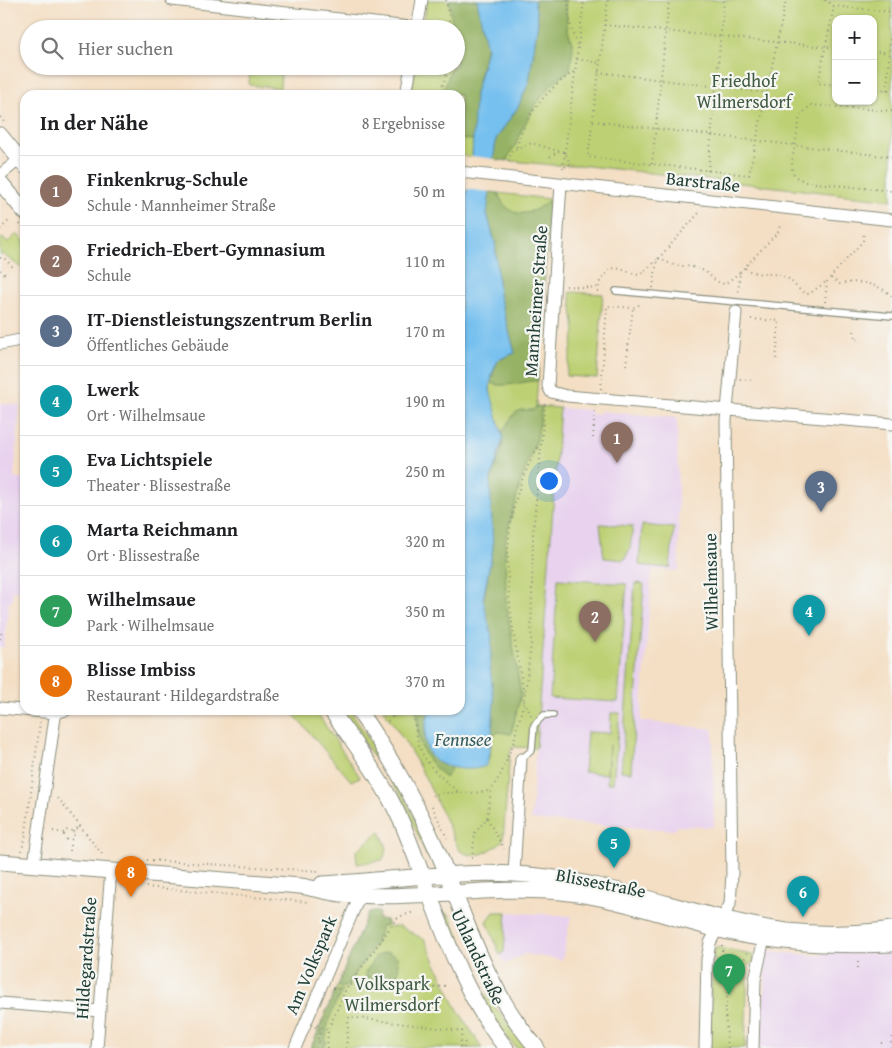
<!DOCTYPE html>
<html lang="de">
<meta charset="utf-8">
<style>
body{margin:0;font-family:"Gentium Book Plus",serif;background:#f6f6f6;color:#202124}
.controls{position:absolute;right:15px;top:15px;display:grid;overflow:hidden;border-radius:10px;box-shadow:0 1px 4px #0004}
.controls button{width:45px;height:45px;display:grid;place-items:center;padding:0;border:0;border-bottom:1px solid #e0e0e0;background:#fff;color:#202124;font:25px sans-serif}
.you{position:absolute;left:548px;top:480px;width:18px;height:18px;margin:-12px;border:4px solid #fff;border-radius:50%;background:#1a73e8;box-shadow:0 0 0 8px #1a73e833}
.badge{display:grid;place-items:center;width:32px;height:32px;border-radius:50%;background:#111827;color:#fff;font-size:16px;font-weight:700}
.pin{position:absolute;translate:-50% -41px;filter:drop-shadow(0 1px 2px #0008)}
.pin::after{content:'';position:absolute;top:26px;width:18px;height:15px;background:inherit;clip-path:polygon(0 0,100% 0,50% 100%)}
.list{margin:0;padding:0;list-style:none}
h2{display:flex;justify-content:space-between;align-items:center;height:65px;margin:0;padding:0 20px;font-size:21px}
h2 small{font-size:16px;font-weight:400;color:#757577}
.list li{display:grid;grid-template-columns:32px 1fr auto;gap:15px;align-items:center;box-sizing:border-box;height:70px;padding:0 20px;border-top:1px solid #e0e0e0}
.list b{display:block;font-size:19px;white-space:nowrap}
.list p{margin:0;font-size:16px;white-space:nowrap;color:#757577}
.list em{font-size:16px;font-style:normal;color:#757577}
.icon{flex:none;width:28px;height:28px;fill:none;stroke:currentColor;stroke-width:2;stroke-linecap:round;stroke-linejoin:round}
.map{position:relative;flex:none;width:892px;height:1048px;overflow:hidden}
.search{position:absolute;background:#fff;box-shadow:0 1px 4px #0004;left:20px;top:20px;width:445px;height:55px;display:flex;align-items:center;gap:12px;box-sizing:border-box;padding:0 18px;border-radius:28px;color:#757577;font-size:19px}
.panel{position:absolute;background:#fff;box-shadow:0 1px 4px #0004;left:20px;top:90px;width:445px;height:625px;border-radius:15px}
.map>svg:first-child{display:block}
.built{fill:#e8d2ee}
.green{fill:#bdd073;stroke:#6e8654;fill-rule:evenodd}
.forest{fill:#96b265;stroke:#5a784c}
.water{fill:#76c0ef;stroke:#4a7e92}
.pier{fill:#f4dfc5}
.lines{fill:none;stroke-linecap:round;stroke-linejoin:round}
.lane-casing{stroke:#8a8e7c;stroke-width:8}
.street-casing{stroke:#8a8e7c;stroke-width:13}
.secondary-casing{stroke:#8a8e7c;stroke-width:17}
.path{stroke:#8a8e7c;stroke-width:2;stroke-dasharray:1 4;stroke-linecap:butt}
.lane{stroke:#fff;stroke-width:5.5}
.street{stroke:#fff;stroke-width:11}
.secondary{stroke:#fff;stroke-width:15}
.labels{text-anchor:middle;stroke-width:4.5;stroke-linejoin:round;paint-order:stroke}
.park-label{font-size:18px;fill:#3f5a41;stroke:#f6f6f2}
.street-label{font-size:18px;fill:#1f3d34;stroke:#f6f6f2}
.water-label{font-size:19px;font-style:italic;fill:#355e63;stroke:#f6f6f2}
</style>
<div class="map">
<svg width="892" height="1048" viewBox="0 0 892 1048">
<rect width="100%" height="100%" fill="#f6f6f2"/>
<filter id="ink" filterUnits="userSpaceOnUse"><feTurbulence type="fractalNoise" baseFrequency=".02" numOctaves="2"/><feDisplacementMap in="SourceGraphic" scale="10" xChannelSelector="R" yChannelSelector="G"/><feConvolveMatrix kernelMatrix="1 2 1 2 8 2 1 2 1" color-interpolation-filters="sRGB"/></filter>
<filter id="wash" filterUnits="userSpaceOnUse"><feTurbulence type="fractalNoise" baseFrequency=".0096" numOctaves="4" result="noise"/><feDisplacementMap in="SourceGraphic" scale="20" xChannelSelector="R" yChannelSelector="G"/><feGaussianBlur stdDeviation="1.12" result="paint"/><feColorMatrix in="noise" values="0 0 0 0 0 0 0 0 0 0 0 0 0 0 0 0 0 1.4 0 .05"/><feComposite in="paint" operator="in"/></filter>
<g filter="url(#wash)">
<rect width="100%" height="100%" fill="#f4dfc5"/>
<path class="built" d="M0,403L20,405L14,478L25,480V598L21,597V590H13L12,601H9L4,647H0Z
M560,408L590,410L591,414H599L601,411L677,418L679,571L652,569L641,721L713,729L714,827L676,826L675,830L531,820Z
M507,912L571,916L562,960L525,954L505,964L500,955L504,952Z
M767,951L821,956L823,951H892V1048H760L766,968L762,963Z"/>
<path class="green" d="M427,0H477L483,30L472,157L460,155V95H411L416,66H456V29H423Z
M534,0H892V200L579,165H552L493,159L538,21ZM836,19H873V101H836Z
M250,71L281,74L280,88L249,85Z
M489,192L550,199L536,406L560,408L536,748L513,747L510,752L503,840C490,852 475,861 459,850C437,801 416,753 383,710H429L425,729L429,754L490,758L492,735L502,432L493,409L490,390Z
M17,234L25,241V267L22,268L2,254L0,256V240L3,238L7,243Z
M570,292L603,294L597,378L566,376L575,331Z
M600,524L633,526L630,549L624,560L604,558Z
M642,525L674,528L670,568L639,565Z
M558,579L627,584L618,702L550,698Z
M635,583L644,584L631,772L621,771Z
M290,710H315L360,777L351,781Z
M342,710H350L401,790L431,855L427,856L400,795Z
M611,713H620L613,783H607L609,744L607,774L584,772L587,732L610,733Z
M380,831L387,848L383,860L357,864L356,851Z
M371,912H379L378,919L386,920L389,927L399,926L425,940L455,1005L482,1048H311L367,915Z
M494,912H507L504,952L500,955L487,921Z
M445,914H449L484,992L526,1048H516C483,1008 465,961 445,914Z
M716,947L755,956L752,964H748L745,1048H710L711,987L715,960L712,958Z"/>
<path class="forest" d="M449,0H477L487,44L475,94L474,140L460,139V95H442L452,66H456V29H453Z
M534,0H565L568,30L573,47L570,70C543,88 528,114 516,144C513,150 509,153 507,161L493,159L496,139L518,107L529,82L538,21Z
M489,192L498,193C509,222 532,216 550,199L538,381C523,380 503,390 490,382L498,360L515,353L499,295L495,242L487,214Z
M536,406L542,407L537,439L521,481L505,541L506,602L521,694L511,734L499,732L492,735L494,701L490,667L492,646L483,604L493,548L490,482L503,444L502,432L514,414L520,410H534Z
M417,710H429C421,740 422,755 452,767L445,778C420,753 418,745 417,710Z
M371,912H379L378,919L386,920V926H381L380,936H377V942L346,987H337L367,915Z
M387,952L397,957L399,970L396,979L366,978L365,973L376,956Z
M343,990C332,1007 325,1028 325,1048H311L335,991Z"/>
<path class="water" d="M477,0H534L538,21L529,82L518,107L496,139L487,214L495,242L499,295L515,353L498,360L492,374L490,390L503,438L490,482L493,548L483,599L492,637L490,667L494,701L492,735L487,765C475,773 438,769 430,755C422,743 426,723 429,710H460V214L466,195L472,157L475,94L487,49Z"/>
<path class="pier" d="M470,156L496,159L491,192L463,189Z"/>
</g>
<g filter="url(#ink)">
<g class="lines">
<defs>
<path id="lane" d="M616,291L892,316
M521,759L532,750L534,725L544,715H553"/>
<path id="street" d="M172,0L418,28
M417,29L422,0
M406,95L411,66
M460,172L892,220
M0,175L25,155
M561,184L548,386L551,392L567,396L892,424
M0,344L25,339
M0,708L55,713L66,710
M34,864L56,710
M514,873L521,759
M0,1003L100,1011
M97,1048L111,870
M295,1048L360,895
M705,1048L707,959L710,943L730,904L732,874L726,421L736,312
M753,1048L755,980L764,938"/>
<path id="secondary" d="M0,135L25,166
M0,182L25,212
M331,710C357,747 384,782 402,823C434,899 454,983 506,1048
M358,710C390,755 416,802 438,852C467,921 487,991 537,1048
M0,862L300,886C314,888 328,893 341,894C414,901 488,885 561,892C615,897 667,917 719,930C777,944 833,946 892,944
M322,884C397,880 473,867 547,877C629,887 705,920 787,931C822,935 857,934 892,929"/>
</defs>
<use href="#lane" class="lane-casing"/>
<use href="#street" class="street-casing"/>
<use href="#secondary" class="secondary-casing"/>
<path class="path" d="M446,0L451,29
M568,0L571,29L577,45
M608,0L588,157L749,175L786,0
M825,0L834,6L892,12
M834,6L818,83L836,85
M604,25L836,48
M873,51L892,53
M577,59L599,63
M598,72L767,93
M873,89L892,90
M887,90L892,12
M439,95L450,66
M892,111L811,105L800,116L792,161V171L796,177L806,182L892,191
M0,117L5,123
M593,121L892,157
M517,147C525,115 548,88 575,71
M550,157L558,151L565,152L570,164L563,168
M509,161L512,150L532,143L558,151
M652,164L669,0
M563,168L584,0
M708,171L724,0
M20,224L25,230
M0,229L11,219
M0,258H4L13,267
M659,258C677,270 687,263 702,270C711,274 714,283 725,284L740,272L738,295
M745,268C757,278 773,270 787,278C795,283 799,293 809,294L827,281
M0,270L7,276
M740,272L779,231L780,223
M831,278L840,284C859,280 877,283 892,296
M566,286L598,288
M653,288L657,260L699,213
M598,292L599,283L610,269C622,266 628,274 640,275L657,260
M825,302L827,281L863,241L864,232
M751,319L779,321L776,362
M854,331L855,339L862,340
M626,365L633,308
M740,379L752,380
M601,389L607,306L633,308L641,304
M593,438L595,408
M0,639L2,630
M524,692C508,606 491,524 540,444
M524,701L532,717
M392,710L395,715
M414,710C416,754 426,765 458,792
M388,721L399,710
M432,796C451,789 472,796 491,790
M58,798L102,854
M432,806L447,838
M487,818L504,849
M64 835a5 5 0 1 1 10 0a5 5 0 1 1-10 0Z
M53,831L64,833
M73,832L80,826
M21,851L25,840L40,722
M70,851V841
M472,858L475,833L487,818L491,790L501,774L513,744L524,701L531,645L533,534L545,402
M147,860L319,871
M146,887L308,902
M722,945L723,958L731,965L743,962L748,951
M858,968V961
M350,985L381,982L426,989L449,985
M333,988L346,989
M317,1025L328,1030
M315,1027L321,1030L317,1041L327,1045
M881,1043H886
M327,1048L328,1030L346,989L398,917L414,912
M346,1048L349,1017L462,1031L460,1048
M464,1048L465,1040
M728,1048L725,1013L731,965
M891,1048L892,1034"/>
<use href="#lane" class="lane"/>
<use href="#street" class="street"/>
<use href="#secondary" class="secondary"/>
</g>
</g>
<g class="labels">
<g class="park-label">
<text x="744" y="87">Friedhof<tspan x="744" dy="21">Wilmersdorf</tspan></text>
<text x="392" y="990">Volkspark<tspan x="392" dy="21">Wilmersdorf</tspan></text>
</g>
<g class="street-label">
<text transform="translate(703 182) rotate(6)" y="6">Barstraße</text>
<text transform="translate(536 301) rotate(-86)" y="6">Mannheimer Straße</text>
<text transform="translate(711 582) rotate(-91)" y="6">Wilhelmsaue</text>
<text transform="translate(601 883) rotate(11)" y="6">Blissestraße</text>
<text transform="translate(478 957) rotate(65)" y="6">Uhlandstraße</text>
<text transform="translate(86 958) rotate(-86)" y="6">Hildegardstraße</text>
<text transform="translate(311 965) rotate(-67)" y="6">Am Volkspark</text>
</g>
<g class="water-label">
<text x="463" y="746">Fennsee</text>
</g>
</g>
</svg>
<div class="controls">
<button>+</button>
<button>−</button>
</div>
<div class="you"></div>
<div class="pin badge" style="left:617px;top:463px;background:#8d6e63">1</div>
<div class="pin badge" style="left:595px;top:642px;background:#8d6e63">2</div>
<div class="pin badge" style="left:821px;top:512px;background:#5c6f8a">3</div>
<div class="pin badge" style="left:809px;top:636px;background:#0f9aa8">4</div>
<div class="pin badge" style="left:614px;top:868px;background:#0f9aa8">5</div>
<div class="pin badge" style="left:803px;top:917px;background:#0f9aa8">6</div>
<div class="pin badge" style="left:729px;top:995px;background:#2e9e5b">7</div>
<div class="pin badge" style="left:131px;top:897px;background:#e8710a">8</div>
<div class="search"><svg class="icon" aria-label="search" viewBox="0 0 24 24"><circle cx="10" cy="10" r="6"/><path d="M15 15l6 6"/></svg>Hier suchen</div>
<section class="panel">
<h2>In der Nähe<small>8 Ergebnisse</small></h2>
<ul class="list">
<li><span class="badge" style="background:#8d6e63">1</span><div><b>Finkenkrug-Schule</b><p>Schule · Mannheimer Straße</p></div><em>50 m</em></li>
<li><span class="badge" style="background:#8d6e63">2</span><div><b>Friedrich-Ebert-Gymnasium</b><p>Schule</p></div><em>110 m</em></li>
<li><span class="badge" style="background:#5c6f8a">3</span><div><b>IT-Dienstleistungszentrum Berlin</b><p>Öffentliches Gebäude</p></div><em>170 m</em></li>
<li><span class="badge" style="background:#0f9aa8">4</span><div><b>Lwerk</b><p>Ort · Wilhelmsaue</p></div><em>190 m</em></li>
<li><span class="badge" style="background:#0f9aa8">5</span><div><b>Eva Lichtspiele</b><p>Theater · Blissestraße</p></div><em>250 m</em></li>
<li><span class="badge" style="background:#0f9aa8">6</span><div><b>Marta Reichmann</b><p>Ort · Blissestraße</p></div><em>320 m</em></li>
<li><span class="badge" style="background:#2e9e5b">7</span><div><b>Wilhelmsaue</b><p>Park · Wilhelmsaue</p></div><em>350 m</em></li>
<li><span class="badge" style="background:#e8710a">8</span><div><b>Blisse Imbiss</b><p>Restaurant · Hildegardstraße</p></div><em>370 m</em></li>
</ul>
</section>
</div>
